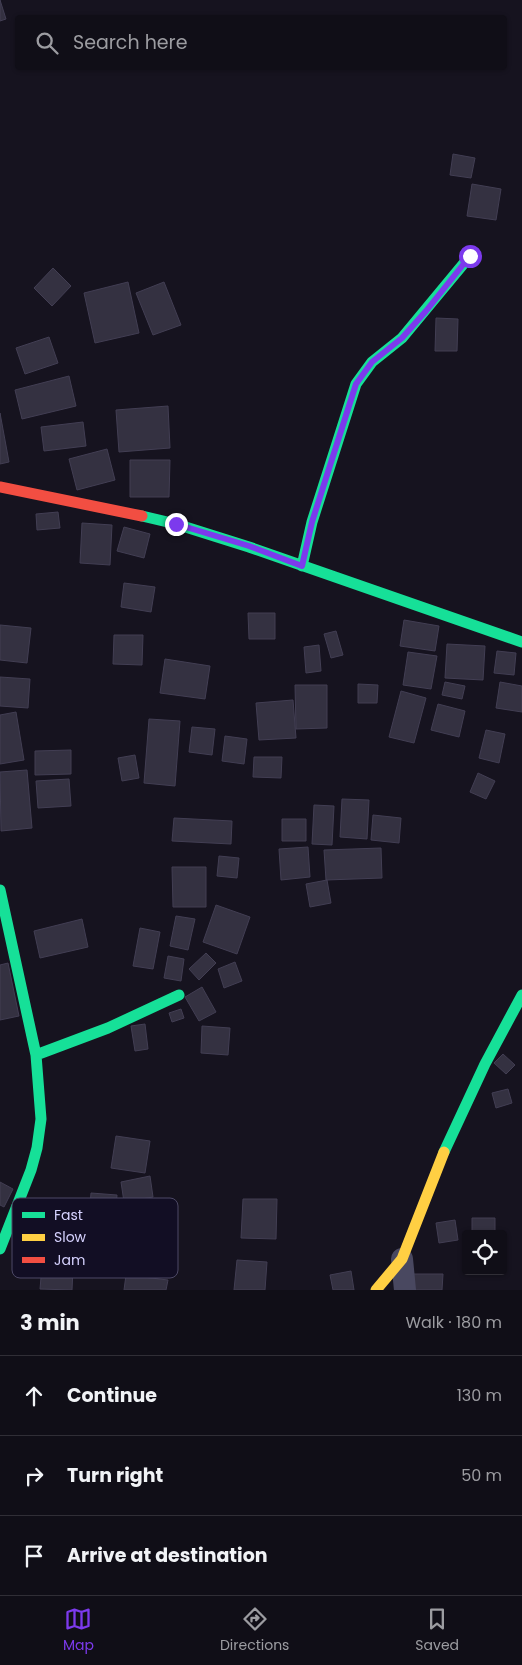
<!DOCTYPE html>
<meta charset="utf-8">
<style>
body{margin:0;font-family:Poppins,sans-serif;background:#1e1c24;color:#f1f3f6}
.controls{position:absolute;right:15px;bottom:15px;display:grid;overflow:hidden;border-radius:5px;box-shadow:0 1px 4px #0004}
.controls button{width:45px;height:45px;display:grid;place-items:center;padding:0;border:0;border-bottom:1px solid #302e36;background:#100e17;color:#f1f3f6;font:25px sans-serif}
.stop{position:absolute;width:15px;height:15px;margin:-11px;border:4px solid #7c3aed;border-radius:50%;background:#fff}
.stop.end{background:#7c3aed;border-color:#fff;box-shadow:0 1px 5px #0008}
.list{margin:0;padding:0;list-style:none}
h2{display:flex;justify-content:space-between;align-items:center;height:65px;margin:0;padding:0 20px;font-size:21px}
h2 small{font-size:16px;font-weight:400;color:#9c9ca1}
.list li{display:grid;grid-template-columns:32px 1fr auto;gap:15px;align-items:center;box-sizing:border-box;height:80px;padding:0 20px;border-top:1px solid #302e36}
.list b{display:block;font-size:19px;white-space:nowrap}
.list em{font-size:16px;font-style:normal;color:#9c9ca1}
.icon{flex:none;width:28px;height:28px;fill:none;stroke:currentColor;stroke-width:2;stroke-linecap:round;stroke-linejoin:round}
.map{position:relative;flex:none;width:522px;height:1290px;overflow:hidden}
.search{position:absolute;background:#100e17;box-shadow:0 1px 4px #0004;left:15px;right:15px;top:15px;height:55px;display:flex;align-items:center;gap:12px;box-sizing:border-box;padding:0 18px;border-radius:5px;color:#9c9ca1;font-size:19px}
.sheet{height:305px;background:#100e17}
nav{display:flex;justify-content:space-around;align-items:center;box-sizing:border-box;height:70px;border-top:1px solid #302e36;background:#100e17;font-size:14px;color:#9c9ca1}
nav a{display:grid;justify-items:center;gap:2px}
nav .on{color:#7c3aed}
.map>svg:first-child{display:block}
.building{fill:#343141;stroke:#423e53}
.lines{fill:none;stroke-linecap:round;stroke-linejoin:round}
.street{stroke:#494860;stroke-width:22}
.fast{stroke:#16e098;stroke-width:11}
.slow{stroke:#ffcf43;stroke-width:11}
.jam{stroke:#f24e42;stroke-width:11}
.route{stroke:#7c3aed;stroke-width:6}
.key{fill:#120e24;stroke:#4d4966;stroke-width:1}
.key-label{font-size:14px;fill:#d6d2ff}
</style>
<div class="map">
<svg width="522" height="1290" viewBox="0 0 522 1290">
<rect width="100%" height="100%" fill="#16131f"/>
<path class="building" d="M0,0L6,19L0,21Z
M453,154L475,158L471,178L450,175Z
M472,184L501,189L496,220L467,216Z
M53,268L71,286L52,306L34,288Z
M128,282L139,333L95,343L84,293Z
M164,282L181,325L153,335L136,293Z
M436,318L458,319L457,351H435Z
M49,337L58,363L25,374L16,348Z
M69,376L76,406L22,419L15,390Z
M168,406L170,448L119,452L116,410Z
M0,413L9,462L0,464Z
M83,422L86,446L44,451L41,427Z
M107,449L115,480L77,490L69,459Z
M130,460H170L169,497H130Z
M58,512L60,528L37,530L36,514Z
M82,523L112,525L110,565L80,563Z
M124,527L150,534L144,558L117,551Z
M124,583L155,587L151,612L121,607Z
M248,613H275V639H249Z
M404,620L439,626L435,651L400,646Z
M0,625L31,628L27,663L0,660Z
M336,631L343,655L331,658L324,634Z
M114,635H143L142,665L113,664Z
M447,644L485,646L483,680L445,678Z
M319,645L321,671L306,673L304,647Z
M497,651L516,653L514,675L494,673Z
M408,652L437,656L431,689L403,685Z
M165,659L210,666L205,699L160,693Z
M0,677L30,679L28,708L0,706Z
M445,682L465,686L462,699L442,695Z
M500,682L522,686V712L496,708Z
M358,684L378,685L377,703H358Z
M295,685H327V728L296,729Z
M401,691L426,698L414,743L389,737Z
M293,700L296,738L259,740L256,703Z
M438,704L465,711L459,737L431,730Z
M16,712L24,760L0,764V715Z
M149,719L180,721L175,786L144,783Z
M192,727L215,729L212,755L189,752Z
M486,730L505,734L499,763L479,758Z
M225,736L247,739L244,764L222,761Z
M71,750V774L35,775V751Z
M135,755L139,778L122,781L118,758Z
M254,757H282L281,778L253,777Z
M27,770L32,828L1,831L0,772Z
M478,773L495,781L486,799L470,792Z
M69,779L71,806L38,808L36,781Z
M342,799L369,800L367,839L340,837Z
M314,805L334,806L332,845L312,844Z
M373,815L401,818L399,843L371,840Z
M174,818L232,821L231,844L172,841Z
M282,819H306V841H282Z
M308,847L310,877L281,880L279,849Z
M381,848L382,878L326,880L324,850Z
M219,856L239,858L237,878L217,876Z
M172,867H206V907H173Z
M327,880L331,903L310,907L306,884Z
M216,905L250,917L237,954L203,942Z
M176,916L195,919L188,950L170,946Z
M82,919L88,947L40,958L34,931Z
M140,928L160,932L153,969L133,966Z
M206,953L216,963L199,980L189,969Z
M168,956L184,959L181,981L164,978Z
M235,962L242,981L224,988L218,969Z
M8,963L19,1016L0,1020V965Z
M202,987L216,1012L199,1021L185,997Z
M181,1009L184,1018L172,1022L169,1013Z
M145,1024L148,1049L135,1051L131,1026Z
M202,1026L230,1028L228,1055L201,1053Z
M503,1054L515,1065L506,1074L494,1063Z
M508,1089L512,1103L496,1108L492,1093Z
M116,1136L150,1141L145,1173L111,1168Z
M150,1176L153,1197L124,1202L121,1182Z
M0,1182L13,1189L4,1207L0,1205Z
M91,1193L117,1195L114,1233L88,1231Z
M243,1199H277L276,1239L241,1238Z
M472,1218H495V1234H472Z
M455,1220L458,1240L439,1243L436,1223Z
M237,1260L267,1262L265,1290H234Z
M42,1266L73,1268L72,1290L40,1289Z
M351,1271L354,1290H333L330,1275Z
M409,1274H443L442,1290H408Z
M126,1275L168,1280L166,1290H124Z"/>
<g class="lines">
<path class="street" d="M402,1259L405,1290"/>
<path class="fast" d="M142,516L176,524L249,547L522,642
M302,566L312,522L356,384L372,362L402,338L470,256
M0,890L36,1055L41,1119L37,1148L31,1170L0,1249
M36,1055L108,1028L179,995
M444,1152L485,1064L522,995"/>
<path class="slow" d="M376,1290L402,1259L444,1152"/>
<path class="jam" d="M0,487L142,516"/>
</g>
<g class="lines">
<path class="route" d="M176,524L249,546L302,566L312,522L356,384L372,362L402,338L426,311L470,256"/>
</g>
<rect x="12" y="1198" width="166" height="80" rx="8" class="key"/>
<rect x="22" y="1212" width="23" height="6" fill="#16e098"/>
<rect x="22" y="1234" width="23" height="7" fill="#ffcf43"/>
<rect x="22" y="1257" width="23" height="6" fill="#f24e42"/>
<g class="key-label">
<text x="54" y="1220">Fast</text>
<text x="54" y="1242">Slow</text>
<text x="54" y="1265">Jam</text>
</g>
</svg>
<div class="controls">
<button><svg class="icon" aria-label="locate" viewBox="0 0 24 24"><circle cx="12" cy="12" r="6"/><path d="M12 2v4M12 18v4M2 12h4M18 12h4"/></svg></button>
</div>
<div class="stop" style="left:470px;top:256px"></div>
<div class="stop end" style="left:176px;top:524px"></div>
<div class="search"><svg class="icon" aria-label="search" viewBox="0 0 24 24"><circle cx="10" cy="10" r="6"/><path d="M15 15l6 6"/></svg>Search here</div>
</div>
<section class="sheet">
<h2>3 min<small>Walk · 180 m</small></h2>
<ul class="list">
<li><svg class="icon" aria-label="ahead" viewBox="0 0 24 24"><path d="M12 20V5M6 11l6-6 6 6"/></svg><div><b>Continue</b></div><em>130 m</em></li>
<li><svg class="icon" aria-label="right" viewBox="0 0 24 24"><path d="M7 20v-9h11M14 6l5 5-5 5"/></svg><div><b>Turn right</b></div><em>50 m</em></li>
<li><svg class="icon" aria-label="arrive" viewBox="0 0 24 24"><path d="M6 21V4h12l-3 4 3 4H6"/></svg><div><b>Arrive at destination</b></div></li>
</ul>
</section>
<nav>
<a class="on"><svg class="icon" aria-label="map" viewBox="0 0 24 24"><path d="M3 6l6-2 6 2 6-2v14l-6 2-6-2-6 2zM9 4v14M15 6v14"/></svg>Map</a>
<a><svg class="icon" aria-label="directions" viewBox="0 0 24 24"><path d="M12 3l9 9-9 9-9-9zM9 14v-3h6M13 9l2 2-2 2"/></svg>Directions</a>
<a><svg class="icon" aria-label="saved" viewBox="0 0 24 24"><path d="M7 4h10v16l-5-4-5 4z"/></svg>Saved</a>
</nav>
